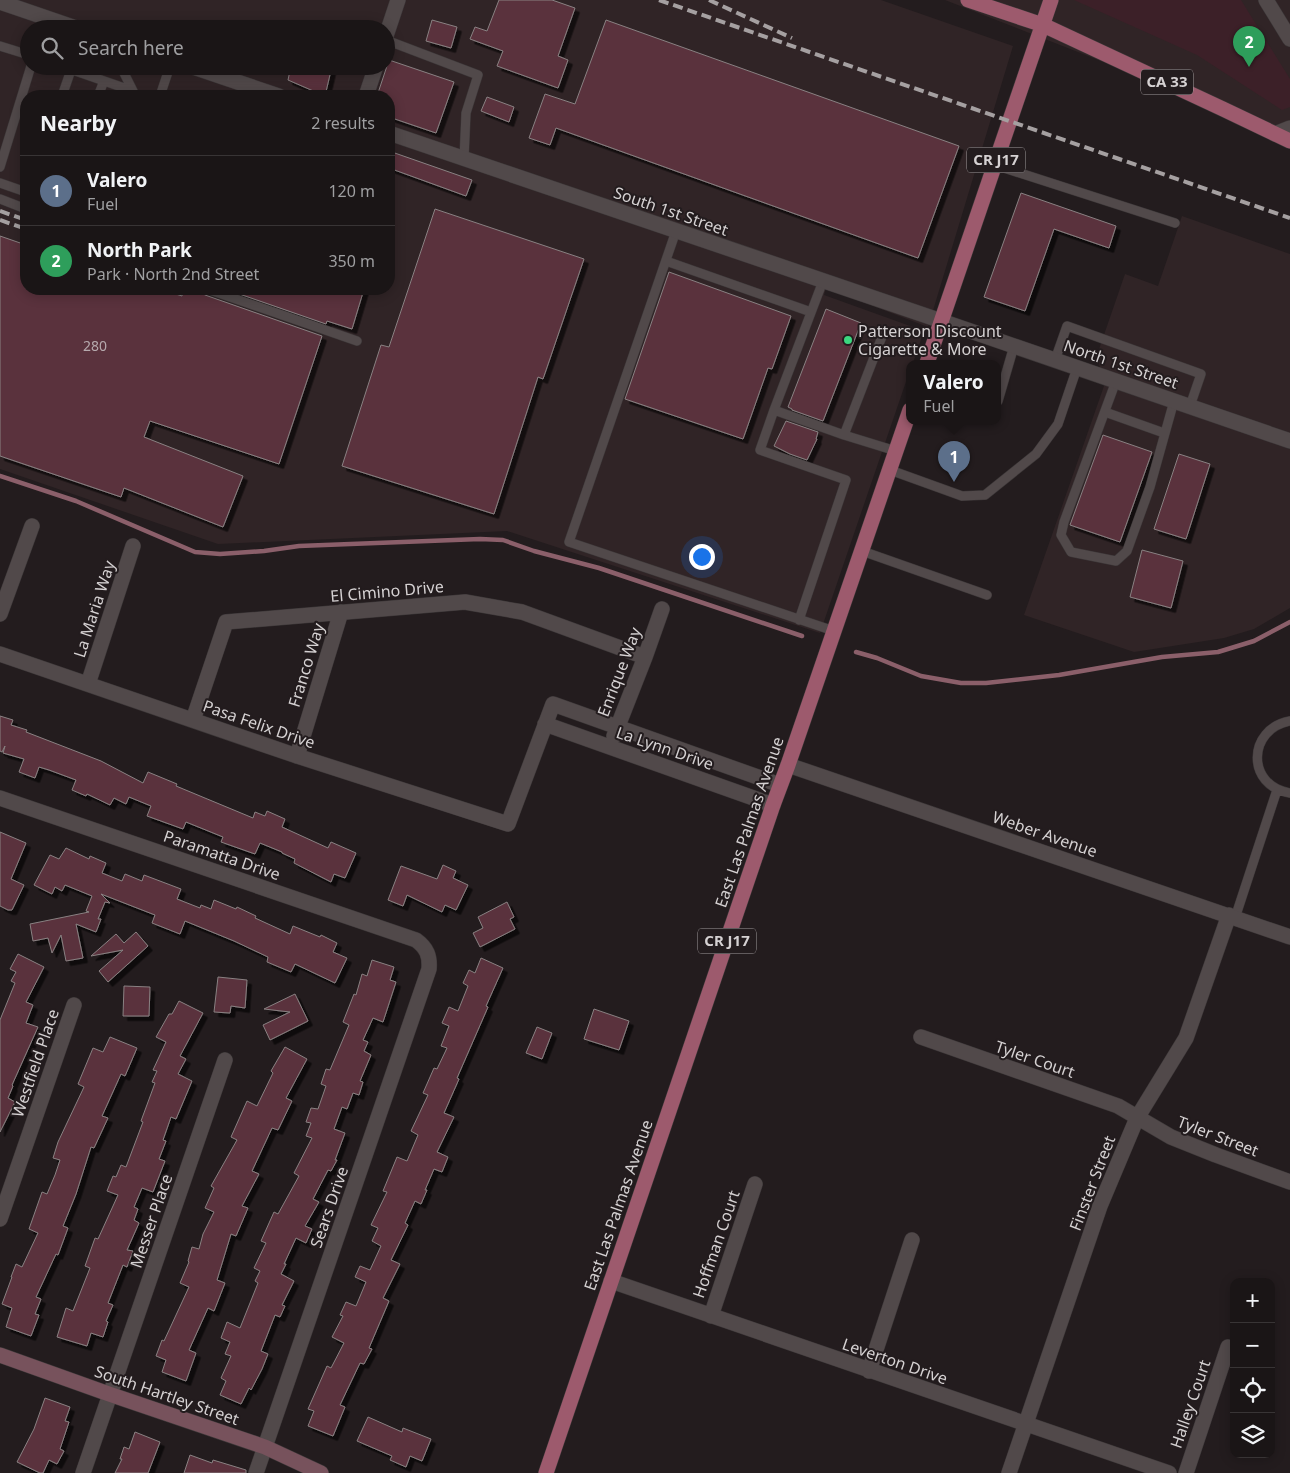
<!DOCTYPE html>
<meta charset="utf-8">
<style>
body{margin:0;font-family:"Noto Sans",sans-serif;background:#272223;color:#f1f3f6}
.controls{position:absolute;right:15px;bottom:15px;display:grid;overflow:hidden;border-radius:10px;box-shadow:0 2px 12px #0003}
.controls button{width:45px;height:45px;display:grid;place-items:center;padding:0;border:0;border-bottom:1px solid #383435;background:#1a1516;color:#f1f3f6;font:25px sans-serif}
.you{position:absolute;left:701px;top:556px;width:18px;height:18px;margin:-12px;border:4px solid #fff;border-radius:50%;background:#1a73e8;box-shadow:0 0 0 8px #1a73e833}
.badge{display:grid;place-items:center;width:32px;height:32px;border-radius:50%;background:#3bd77f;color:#fff;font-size:16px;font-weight:700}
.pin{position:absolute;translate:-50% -41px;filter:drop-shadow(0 1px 2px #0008)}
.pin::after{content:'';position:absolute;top:26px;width:18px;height:15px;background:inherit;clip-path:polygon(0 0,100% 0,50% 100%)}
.popup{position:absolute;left:906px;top:360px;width:95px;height:65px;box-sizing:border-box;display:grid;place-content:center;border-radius:10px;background:#1a1516;filter:drop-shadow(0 1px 4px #0005);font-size:16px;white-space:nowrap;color:#9f9fa1}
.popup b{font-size:19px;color:#f1f3f6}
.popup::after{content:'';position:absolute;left:50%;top:100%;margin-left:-10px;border:10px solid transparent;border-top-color:#1a1516}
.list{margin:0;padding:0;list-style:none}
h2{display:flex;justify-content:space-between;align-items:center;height:65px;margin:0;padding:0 20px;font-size:21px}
h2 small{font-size:16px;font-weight:400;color:#9f9fa1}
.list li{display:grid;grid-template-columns:32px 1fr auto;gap:15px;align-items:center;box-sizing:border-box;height:70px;padding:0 20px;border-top:1px solid #383435}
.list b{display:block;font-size:19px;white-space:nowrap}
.list p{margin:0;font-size:16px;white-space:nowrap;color:#9f9fa1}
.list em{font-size:16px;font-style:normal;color:#9f9fa1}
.icon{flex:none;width:28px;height:28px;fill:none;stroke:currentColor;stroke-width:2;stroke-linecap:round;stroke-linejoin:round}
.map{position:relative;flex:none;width:1290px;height:1473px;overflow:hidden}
.search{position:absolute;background:#1a1516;box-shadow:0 2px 12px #0003;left:20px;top:20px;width:375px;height:55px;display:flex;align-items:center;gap:12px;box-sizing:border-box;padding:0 18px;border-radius:28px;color:#9f9fa1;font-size:19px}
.panel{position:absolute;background:#1a1516;box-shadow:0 2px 12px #0003;left:20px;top:90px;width:375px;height:205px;border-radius:20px}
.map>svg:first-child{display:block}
.built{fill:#302426;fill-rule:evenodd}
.green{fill:#3c2028}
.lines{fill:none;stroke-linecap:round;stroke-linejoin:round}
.stream{stroke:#8b5f6a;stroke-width:4.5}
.building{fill:#5a323d;stroke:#898182;filter:url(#shadow)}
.lane-casing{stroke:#3c3738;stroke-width:10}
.street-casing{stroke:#3c3738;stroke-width:16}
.secondary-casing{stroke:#3c3738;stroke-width:16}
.primary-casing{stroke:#3c3738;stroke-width:16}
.lane{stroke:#51494a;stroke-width:9}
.street{stroke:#51494a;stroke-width:15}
.secondary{stroke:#77525c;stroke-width:15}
.primary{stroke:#9d5a6d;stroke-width:15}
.rail{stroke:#a5a0a1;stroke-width:4;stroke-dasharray:10 5;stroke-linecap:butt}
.poi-dot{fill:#3bd77f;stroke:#231c1e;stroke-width:2}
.labels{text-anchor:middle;stroke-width:4;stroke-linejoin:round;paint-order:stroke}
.number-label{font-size:14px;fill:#b6a9ad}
.shield{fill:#231c1e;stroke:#a09b9c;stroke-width:1}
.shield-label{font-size:15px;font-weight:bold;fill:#d5d1d2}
.street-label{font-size:16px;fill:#d5d1d2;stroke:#231c1e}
.poi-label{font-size:16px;fill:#d5d1d2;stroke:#231c1e;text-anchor:start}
</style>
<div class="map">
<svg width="1290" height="1473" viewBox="0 0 1290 1473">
<defs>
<filter id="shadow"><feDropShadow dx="4.5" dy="4.5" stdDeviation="0" flood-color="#0009"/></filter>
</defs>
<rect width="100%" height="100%" fill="#231c1e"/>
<path class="built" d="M0,0H881L1013,46L928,327L826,288L824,295L924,331L913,363H910V370L820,633L507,531L218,544L0,469ZM29,29H386V66H29ZM26,96H389V289H26Z
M945,0H1290V135Z
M1182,216L1290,254V608L1254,629L1224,638L1134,652L1024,615L1104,386L1097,355L1125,274L1158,286Z"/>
<path class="green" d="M1074,0H1241L1290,79V107L1282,110L1197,55Z"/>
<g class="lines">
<path class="stream" d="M0,476L76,501L195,552L220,554L264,551L299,546L480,539L503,540L534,551L599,568L802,636
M856,652L877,658L921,676L961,683H986L1059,675L1162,657L1218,652L1254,641L1290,622"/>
</g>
<path class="building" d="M499,0H552L575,8L558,56L568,60L558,88L497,66L503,51L470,39L475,27L487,31Z
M432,20L457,27L451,48L426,41Z
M606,20L959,146L918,258L556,128L550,145L529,138L545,94L575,104Z
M389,60L454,82L436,133L389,117V96H377Z
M291,66H332L325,96L288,80Z
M487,97L514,107L509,122L481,111Z
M389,151L472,180L466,196L389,168Z
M1021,193L1116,226L1109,248L1054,229L1025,311L984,297Z
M435,209L584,259L543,379L538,377L494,514L342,466L381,345L389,347Z
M0,236L26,245V289H160L182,296L183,289H201L202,293L205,295L322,336L279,464L150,421L144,437L243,476L223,527L124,488L121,497L0,456Z
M669,272L791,316L772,369L768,368L743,439L625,399Z
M225,289H364L352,329L327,321L326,324Z
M826,309L861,323L823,421L792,410V409L788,407Z
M786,421L818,432L816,439H817L807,460L790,454L774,446Z
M1103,435L1152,452L1120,542L1070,525Z
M1179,454L1210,464L1186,539L1154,529Z
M1142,550L1183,561L1171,608L1130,597Z
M0,716L13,720L11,725L27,730L26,732L101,761L143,783L148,772L177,784L176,786L253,818L255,812L265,816L267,811L285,819L282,827L328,848L331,842L356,853L345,878L334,874L331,882L294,863L295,859L282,853V852L260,843L255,854L221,842L223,837L186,822L183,829L147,816L151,806L129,797L126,804L114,798L110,805L87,794L86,796L72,790L76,780L49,770L39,767L35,778L19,772L24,759L3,753L5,746L2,752L0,751Z
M0,832L26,843L11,879L24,885L12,910H8L0,906Z
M66,848L89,859L90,856L106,863L102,873L122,881L125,874L142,881L144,875L181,889L177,899L200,908L201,905L211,909L214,900L236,909L237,907L256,916L255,918L290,934L293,926L320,937L321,935L337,943L333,952L347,958L335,983L295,964L291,972L267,962L268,957L234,941L185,921L180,934L152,923L155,915L101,894L110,903L105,902L98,919H101L96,932L76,924L83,958L66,961L61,935L52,953L48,938L33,941L30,924L89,912L86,911L92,896L65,885L62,891L55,887L52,894L34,885L50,855L59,859Z
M443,865L456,871L453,878L468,885L456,910L445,905L442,912L407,895L403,906L388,900L401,866L437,879Z
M507,902L514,917L510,919L515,929L480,947L473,933L483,928L478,917Z
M136,932L148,946L108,982L99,971L123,950L91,956L116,934L124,943Z
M18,954L44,967L26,1002L33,1005L26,1023L38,1027L12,1085L13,1086L8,1098L15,1102L0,1132V1020L15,983L11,981L16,972L10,969Z
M481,958L503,968L486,1006L488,1007L457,1078L459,1079L444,1113L454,1117L437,1152L448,1157L442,1172L434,1169L425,1190H427L421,1204L415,1201L405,1223L408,1225L391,1260L400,1264L383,1298L389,1301L369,1348L372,1349L364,1364L360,1363L340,1405L345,1407L333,1436L308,1426L314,1411L308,1409L327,1366L331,1368L344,1343L332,1337L343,1316L340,1315L346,1302L356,1306L366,1282L355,1277L360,1266L370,1270L381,1246L372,1241L378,1228L371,1225L387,1192L383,1191L397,1157L407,1161L418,1135L411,1131L428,1095L423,1093L434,1068L437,1069L447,1048L441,1046L449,1026L442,1023L449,1007L458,1011L468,986L463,983L469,970L475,973Z
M372,960L394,967L390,980L396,982L383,1022L373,1018L363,1040L368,1042L364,1051L371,1055L360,1081L363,1082L359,1095L353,1093L347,1109L342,1107L334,1129L345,1133L335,1160H337L331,1171L328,1170L313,1199L319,1202L305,1226L312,1229L306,1243L296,1238L284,1264H286L281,1274L294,1281L282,1305L285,1306L280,1317L275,1315L261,1351L268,1354L262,1369L251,1390L249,1388L241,1404L220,1395L226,1381L221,1378L231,1356L225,1354L230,1342L221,1338L227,1322L240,1328L258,1283L255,1281L260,1271L254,1268L266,1243L261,1241L274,1212L278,1214L299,1176L294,1173L312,1138L306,1136L311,1123L306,1122L311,1108L318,1109L326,1086L321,1084L326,1069L330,1070L349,1025L343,1022L354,994L356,995L362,974L367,976Z
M218,977L247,980L245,1008L231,1006L230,1013L214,1012Z
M124,986L150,987L149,1016H123Z
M295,994L308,1021L270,1040L263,1025L290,1012L264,1009Z
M179,1001L203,1013L180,1056L186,1059L178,1074L192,1081L176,1119L171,1117L163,1140L166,1141L159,1159L165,1161L153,1192L142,1188L134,1207L138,1209L134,1220L139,1223L127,1250L133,1251L127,1267L123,1265L108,1303L113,1305L106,1321L108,1322L103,1337L91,1333L87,1346L57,1337L66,1308L73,1311L90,1268L85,1266L95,1238L98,1239L118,1195L107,1191L113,1176L116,1177L121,1165L126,1167L143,1122L141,1121L155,1083L152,1082L157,1071L153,1070L166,1042L156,1037L169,1014H172Z
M594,1009L629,1021L619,1050L584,1039Z
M537,1027L552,1033L542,1059L526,1053Z
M110,1037L137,1048L125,1076L121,1074L102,1116L108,1118L94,1148L91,1147L76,1194L63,1226L68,1228L58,1255L56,1254L36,1297L41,1299L35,1314L39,1315L31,1336L6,1327L12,1308L2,1304L12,1277H11L16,1264L22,1267L38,1233L29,1229L42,1192L47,1194L55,1175L60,1160L53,1158L58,1142L84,1087L78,1084L93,1048L103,1052Z
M285,1047L307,1059L286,1098L292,1101L278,1130L272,1128L252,1171L259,1174L242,1206L248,1208L236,1236L231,1234L217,1280L225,1283L214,1311L208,1308L189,1350L196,1353L186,1381L162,1372L166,1360L156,1356L162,1340L164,1341L189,1287L180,1283L189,1262L188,1261L192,1247L199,1249L203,1234L214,1212L205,1208L214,1188L211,1186L237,1140L231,1137L247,1101L257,1106L273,1073L271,1071Z
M45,1398L70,1407L65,1421L69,1422L60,1449L64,1451L57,1464L49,1460L43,1473H40L17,1462L34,1429Z
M368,1417L402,1432L403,1428L431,1439L422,1461L410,1456L406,1467L390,1460L392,1456L357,1441Z
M135,1432L160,1442L148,1473H115L122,1459H120L124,1447L129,1449Z
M190,1455L212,1463L213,1460L246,1470V1473H184Z"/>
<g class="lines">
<defs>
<path id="lane" d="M386,40L478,75L466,113L464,159
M0,46L29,55
M61,66L133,91
M123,66L122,69L133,91V93
M62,96L71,70
M98,96L104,81
M160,96L170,66
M995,165L1175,223
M0,167L31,66
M0,183L26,192
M0,199L26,209
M676,231L569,542L834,631
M666,261L811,312
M823,281L774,410L844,435
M207,289L357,341
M883,334L844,435L896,451
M1055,360L1067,326L1201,374L1190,406
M1116,381L1064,522L1061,535L1071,552L1116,561L1127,551L1150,487L1174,401
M998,401L1014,346
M774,410L760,450L846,480L799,620
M1105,412L1164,433
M890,470L962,496L985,495L1036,454L1058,424L1077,368
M862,551L987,595
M1290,721C1247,729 1246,786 1290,793
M1235,918L1277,790"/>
<path id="street" d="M1266,0L1290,39
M0,2L79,29
M386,36L398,0
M190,66L279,96
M366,96L376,66
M389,133L924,315L1290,441
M1275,134L1290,128
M0,614L32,526
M0,654L297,756L508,824L553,704L780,785
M88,684L133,546
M193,720L226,622L465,602L522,612L645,657
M545,724L773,805
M614,736L645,657L662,609
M297,756L341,612
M788,765L1290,937
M0,798L416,940C427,948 430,956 429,969L256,1473
M921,1037L1118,1106L1171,1137L1216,1155L1290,1182
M0,1219L74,1005
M611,1281L1169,1473
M711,1316L755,1184
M869,1371L912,1240
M83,1473L225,1060
M1009,1473L1100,1206L1137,1118L1186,1038L1229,915
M1186,1473L1228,1347"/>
<path id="secondary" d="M0,1355L109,1394L265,1447L321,1473"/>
<path id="primary" d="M968,0L1043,25L1223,109L1290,141
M927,363L1051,0
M546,1473L773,805L788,765L910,410"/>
</defs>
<use href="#lane" class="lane-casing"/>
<use href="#street" class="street-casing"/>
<use href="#secondary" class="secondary-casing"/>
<use href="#primary" class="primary-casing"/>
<use href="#lane" class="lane"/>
<use href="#street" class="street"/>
<use href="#secondary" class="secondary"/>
<use href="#primary" class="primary"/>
<path class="rail" d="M659,0L1290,218
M709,0L792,38
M0,211L26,220
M0,220L26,229"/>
</g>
<circle class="poi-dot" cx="848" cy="340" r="5"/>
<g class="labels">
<g class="number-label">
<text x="95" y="351">280</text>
</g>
<g class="shield">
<rect x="1141" y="69.5" width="52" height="25" rx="4"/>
<rect x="967" y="147.5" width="58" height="25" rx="4"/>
<rect x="698" y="928.5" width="58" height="25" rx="4"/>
</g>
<g class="shield-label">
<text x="1167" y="87">CA 33</text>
<text x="996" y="165">CR J17</text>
<text x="727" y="946">CR J17</text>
</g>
<g class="street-label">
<text transform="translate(671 211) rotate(19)" y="6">South 1st Street</text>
<text transform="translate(1121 364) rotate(19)" y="6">North 1st Street</text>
<text transform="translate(387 591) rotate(-5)" y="6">El Cimino Drive</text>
<text transform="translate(94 609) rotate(-72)" y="6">La Maria Way</text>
<text transform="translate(306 665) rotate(-73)" y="6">Franco Way</text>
<text transform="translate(619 672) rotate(-69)" y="6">Enrique Way</text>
<text transform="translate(259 724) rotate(19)" y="6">Pasa Felix Drive</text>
<text transform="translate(665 748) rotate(19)" y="6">La Lynn Drive</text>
<text transform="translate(749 822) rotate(-71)" y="6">East Las Palmas Avenue</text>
<text transform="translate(1045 834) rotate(19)" y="6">Weber Avenue</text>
<text transform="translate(222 855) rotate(19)" y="6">Paramatta Drive</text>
<text transform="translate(1035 1059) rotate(19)" y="6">Tyler Court</text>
<text transform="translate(35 1063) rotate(-71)" y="6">Westfield Place</text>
<text transform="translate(1218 1136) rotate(21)" y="6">Tyler Street</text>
<text transform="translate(1092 1183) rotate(-69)" y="6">Finster Street</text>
<text transform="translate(618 1205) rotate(-71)" y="6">East Las Palmas Avenue</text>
<text transform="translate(329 1207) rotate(-71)" y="6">Sears Drive</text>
<text transform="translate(151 1221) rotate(-71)" y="6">Messer Place</text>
<text transform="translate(716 1244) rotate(-71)" y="6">Hoffman Court</text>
<text transform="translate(895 1361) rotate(19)" y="6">Leverton Drive</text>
<text transform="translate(167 1395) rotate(19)" y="6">South Hartley Street</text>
<text transform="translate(1190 1404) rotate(-71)" y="6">Halley Court</text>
</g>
<g class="poi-label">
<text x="858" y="337">Patterson Discount<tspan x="858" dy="18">Cigarette &amp; More</tspan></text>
</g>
</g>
</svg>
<div class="controls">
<button>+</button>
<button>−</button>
<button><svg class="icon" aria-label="locate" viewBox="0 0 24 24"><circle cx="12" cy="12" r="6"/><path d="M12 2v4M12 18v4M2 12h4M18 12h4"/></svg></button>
<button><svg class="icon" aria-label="layers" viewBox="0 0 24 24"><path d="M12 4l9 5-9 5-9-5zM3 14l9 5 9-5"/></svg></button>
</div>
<div class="you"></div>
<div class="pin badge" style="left:954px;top:482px;background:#5c6f8a">1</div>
<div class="popup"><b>Valero</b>Fuel</div>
<div class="pin badge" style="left:1249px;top:67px;background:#2e9e5b">2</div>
<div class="search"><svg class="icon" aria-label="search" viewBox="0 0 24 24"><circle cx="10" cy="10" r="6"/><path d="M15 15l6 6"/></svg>Search here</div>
<section class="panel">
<h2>Nearby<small>2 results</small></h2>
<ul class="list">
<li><span class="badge" style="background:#5c6f8a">1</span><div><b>Valero</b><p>Fuel</p></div><em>120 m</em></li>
<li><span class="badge" style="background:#2e9e5b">2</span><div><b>North Park</b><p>Park · North 2nd Street</p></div><em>350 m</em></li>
</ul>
</section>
</div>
